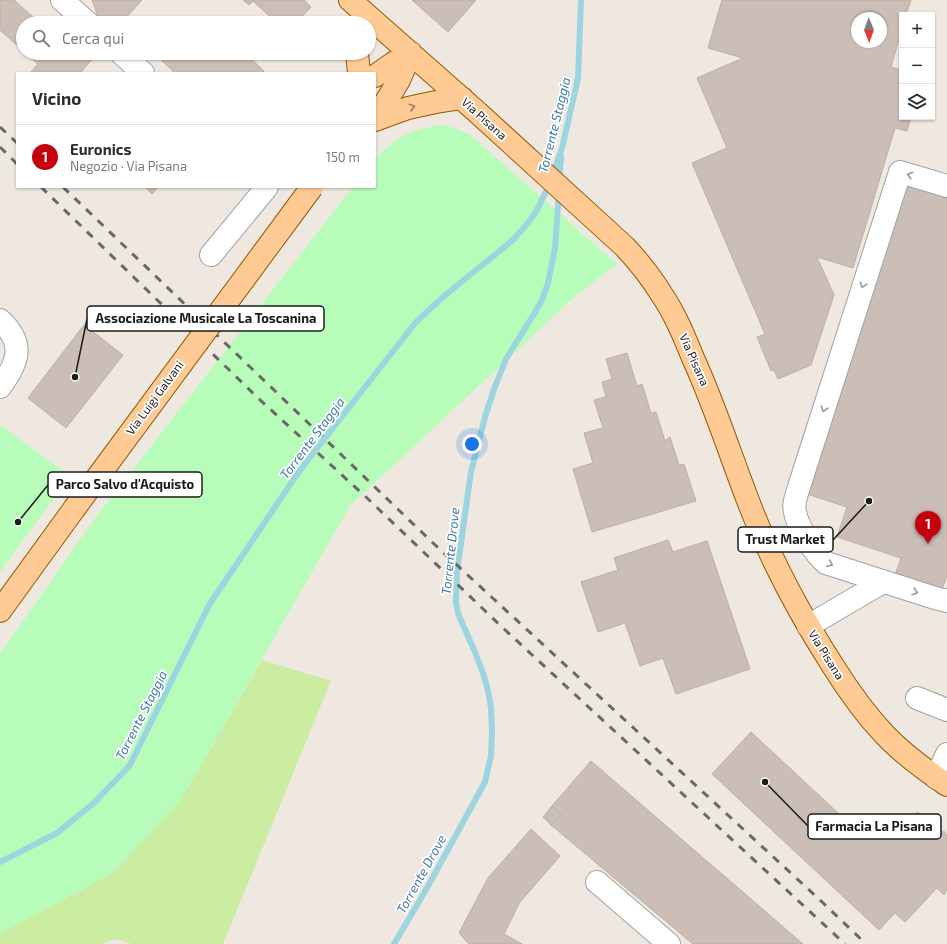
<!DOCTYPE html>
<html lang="it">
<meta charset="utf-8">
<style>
body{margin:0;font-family:"Exo 2",sans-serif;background:#f7f7f7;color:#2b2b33}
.controls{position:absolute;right:12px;top:12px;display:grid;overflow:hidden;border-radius:0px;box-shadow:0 1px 3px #0004}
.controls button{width:36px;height:36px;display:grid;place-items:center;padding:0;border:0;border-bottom:1px solid #e1e1e2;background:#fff;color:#2b2b33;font:20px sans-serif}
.compass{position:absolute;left:851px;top:12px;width:36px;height:36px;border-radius:50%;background:#fff;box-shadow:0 1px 3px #0004;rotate:179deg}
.you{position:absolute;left:472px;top:444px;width:14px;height:14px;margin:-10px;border:3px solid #fff;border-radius:50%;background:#1a73e8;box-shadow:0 0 0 6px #1a73e833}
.badge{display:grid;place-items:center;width:26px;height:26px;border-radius:50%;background:#c6000c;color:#fff;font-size:13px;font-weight:700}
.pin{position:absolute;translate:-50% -33px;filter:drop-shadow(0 1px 2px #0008)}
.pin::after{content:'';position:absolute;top:21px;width:14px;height:12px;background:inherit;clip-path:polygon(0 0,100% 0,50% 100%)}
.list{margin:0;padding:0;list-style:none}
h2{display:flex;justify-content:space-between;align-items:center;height:52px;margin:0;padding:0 16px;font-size:17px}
h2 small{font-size:13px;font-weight:400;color:#7c7c81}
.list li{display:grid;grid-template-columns:26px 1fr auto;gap:12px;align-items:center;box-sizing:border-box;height:64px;padding:0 16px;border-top:1px solid #e1e1e2}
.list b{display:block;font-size:15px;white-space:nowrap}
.list p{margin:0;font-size:13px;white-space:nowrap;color:#7c7c81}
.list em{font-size:13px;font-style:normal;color:#7c7c81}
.icon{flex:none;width:22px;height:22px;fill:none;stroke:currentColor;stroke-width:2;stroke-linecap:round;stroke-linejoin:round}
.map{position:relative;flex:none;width:947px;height:944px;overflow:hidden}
.search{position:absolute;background:#fff;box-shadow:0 1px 3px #0004;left:16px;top:16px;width:360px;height:44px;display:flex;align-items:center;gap:10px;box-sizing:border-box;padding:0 14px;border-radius:22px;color:#7c7c81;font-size:15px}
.panel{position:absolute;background:#fff;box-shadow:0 1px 3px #0004;left:16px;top:72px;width:360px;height:116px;border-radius:0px}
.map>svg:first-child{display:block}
.grass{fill:#cbeda1}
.park{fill:#b7fdb9}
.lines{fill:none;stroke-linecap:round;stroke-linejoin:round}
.stream{stroke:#9cd4df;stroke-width:6}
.building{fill:#cabeb6;stroke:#c0ada1;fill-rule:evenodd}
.minor-casing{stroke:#a2a2a2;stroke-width:24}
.major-casing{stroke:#925900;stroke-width:24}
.minor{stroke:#fff;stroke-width:22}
.major{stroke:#ffca93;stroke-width:22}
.rail{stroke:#696969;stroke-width:3;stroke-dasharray:8 8;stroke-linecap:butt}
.major-bridge-casing{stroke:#925900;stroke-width:24;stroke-linecap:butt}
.major-bridge{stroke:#ffca93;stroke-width:22}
.oneway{stroke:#987b5d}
.oneway2{stroke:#989898}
.labels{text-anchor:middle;stroke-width:3.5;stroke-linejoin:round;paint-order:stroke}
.street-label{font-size:12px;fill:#1b1b1b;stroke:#fff}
.water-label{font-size:13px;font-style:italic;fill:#407aa8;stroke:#fff}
.leader{fill:none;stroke:#1b1b1b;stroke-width:1.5}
.callout-dot{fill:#1b1b1b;stroke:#fff;stroke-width:1.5}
.callout{fill:#fff;stroke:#1b1b1b;stroke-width:1.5}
.callout-label{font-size:13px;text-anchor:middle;font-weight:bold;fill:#1b1b1b}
</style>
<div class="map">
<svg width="947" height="944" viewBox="0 0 947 944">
<rect width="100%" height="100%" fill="#eee8e0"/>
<path class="grass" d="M262,660L331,681L223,944H132L117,939L100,944H0V933L111,874L179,803Z"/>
<path class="park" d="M442,125L455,128L469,134L617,264L573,298L350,506L179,803L111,874L0,933V654L95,518L353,187H375V159C381,154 387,147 394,142C408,130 425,128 442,125Z
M0,425L70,476L0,572Z"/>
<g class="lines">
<path class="stream" d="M553,174L562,148L578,78L581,0
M559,180L561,157
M0,862L57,833L94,803L130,765L209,605L300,470L416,322L443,297L513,240L527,224L536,212L550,183
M394,944L427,888L485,782L491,756L492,730L491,708L488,691L484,676L475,652L463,625L458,613L456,603L457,571L461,543L471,472L485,417L494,389L506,359L534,314L542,300L548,283L555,248L559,193"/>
</g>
<path class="building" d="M0,0H14L40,23H23V51L0,30Z
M92,0H142L121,23L100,22Z
M243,0H304L311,7L296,23H277L253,1L249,5Z
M412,0H476L448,32Z
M722,0H911L906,15H902V29L891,67L902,70V117H911L907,131L895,128L853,268L817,257L834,295L811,365L778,379L774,370L771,371L757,337L765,334L692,163L727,148L697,78L743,58L708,48ZM857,18H881V42H857Z
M25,53H94L96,55L80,73H30L38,64Z
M162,53H245L264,71L262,73H175L158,57Z
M902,176L947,191V575L942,590L895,575L901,558L837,537L847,507L801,492Z
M145,187H158L152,194Z
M84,325L123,355L66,428L28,398Z
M627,353L637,386L642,384L651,413L656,412L665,441L670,437L679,465L684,464L696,501L592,532L573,469L593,463L584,433L603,428L594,400L606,397L602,382L612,379L606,359Z
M668,540L673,552L707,541L750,669L676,694L663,658L640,666L625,623L598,632L581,582L618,570L614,558Z
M751,732L865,838L885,817L900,824L918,812L933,837L944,831L947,836V889L944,895L937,888L905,922L895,913L879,930L712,774Z
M591,761L803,944H693L551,825L561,815L552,806Z
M552,806L561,815L551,825L543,817Z
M531,829L560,856L520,902L504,934L522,944H469L459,933L488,878Z"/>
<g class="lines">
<defs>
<path id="minor" d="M62,0L88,23
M121,53L143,73
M947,186L900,172L798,490C796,497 793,504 795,512C797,525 815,555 826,563L935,598L946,601L947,600
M211,255L267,187
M0,320C25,343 19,362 0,387
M808,626L883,582
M917,698L947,710
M936,778L947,754
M597,882L669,944"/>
<path id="major" d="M350,0L477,112L625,247C639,262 651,277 662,295C675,314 684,336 693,358C714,404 729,451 747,498C769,557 799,613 833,666C848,690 865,714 885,735C903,754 925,770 947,785
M357,53L359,73
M375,76L392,64L411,53
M375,120L408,108L436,102L462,98
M375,120L399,80L411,53
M0,611L74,509"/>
</defs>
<use href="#minor" class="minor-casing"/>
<use href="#major" class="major-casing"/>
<use href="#minor" class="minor"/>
<use href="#major" class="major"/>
<path class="rail" d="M0,127L17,143
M0,147L17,164
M41,187L258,398L367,498L503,628L845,944
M63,187L433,543L820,900L866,944"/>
<defs>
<path id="major-bridge" d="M74,509L312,187"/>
</defs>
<use href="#major-bridge" class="major-bridge-casing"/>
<use href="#major-bridge" class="major-bridge"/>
</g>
<defs><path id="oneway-chevron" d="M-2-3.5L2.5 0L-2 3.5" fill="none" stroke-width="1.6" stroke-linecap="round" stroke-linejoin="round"/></defs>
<use class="oneway" href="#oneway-chevron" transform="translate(412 107) rotate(-15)"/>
<g class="oneway2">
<use href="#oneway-chevron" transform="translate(910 175) rotate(-163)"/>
<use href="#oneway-chevron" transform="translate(863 285) rotate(108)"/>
<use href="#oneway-chevron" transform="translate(824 409) rotate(108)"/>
<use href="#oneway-chevron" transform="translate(830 564) rotate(24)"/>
<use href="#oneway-chevron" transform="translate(915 592) rotate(17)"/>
</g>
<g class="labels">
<g class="street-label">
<text transform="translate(484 119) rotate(42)" y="4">Via Pisana</text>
<text transform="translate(694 360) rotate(66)" y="4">Via Pisana</text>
<text transform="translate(155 398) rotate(-54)" y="4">Via Luigi Galvani</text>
<text transform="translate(826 655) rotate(58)" y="4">Via Pisana</text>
</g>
<g class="water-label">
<text transform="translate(554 125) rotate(-76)" y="5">Torrente Staggia</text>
<text transform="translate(312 438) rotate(-53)" y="5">Torrente Staggia</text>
<text transform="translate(450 551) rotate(-84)" y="5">Torrente Drove</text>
<text transform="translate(141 715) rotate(-63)" y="5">Torrente Staggia</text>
<text transform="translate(421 874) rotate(-61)" y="5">Torrente Drove</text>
</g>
</g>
<path class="leader" d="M75 377L87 319M18 522L48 485M869 501L833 540M765 782L808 826"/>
<g class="callout-dot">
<circle cx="75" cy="377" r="4"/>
<circle cx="18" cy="522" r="4"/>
<circle cx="869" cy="501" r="4"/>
<circle cx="765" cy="782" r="4"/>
</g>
<g class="callout">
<rect x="87" y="306" width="237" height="25" rx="4"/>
<rect x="48" y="472" width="154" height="25" rx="4"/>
<rect x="738" y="527" width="95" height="25" rx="4"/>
<rect x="808" y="814" width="133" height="25" rx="4"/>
</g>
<g class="callout-label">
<text x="206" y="323">Associazione Musicale La Toscanina</text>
<text x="125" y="489">Parco Salvo d'Acquisto</text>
<text x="785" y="544">Trust Market</text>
<text x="874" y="831">Farmacia La Pisana</text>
</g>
</svg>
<div class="controls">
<button>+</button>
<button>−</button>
<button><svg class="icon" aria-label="layers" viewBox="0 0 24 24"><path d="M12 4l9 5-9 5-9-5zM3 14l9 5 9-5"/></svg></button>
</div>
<svg class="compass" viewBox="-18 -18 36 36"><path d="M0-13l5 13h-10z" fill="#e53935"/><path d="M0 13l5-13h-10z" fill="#7c7c81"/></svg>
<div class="you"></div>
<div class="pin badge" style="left:928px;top:544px">1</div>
<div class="search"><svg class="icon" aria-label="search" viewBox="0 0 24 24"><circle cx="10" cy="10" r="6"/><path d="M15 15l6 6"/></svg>Cerca qui</div>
<section class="panel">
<h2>Vicino<small></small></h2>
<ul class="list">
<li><span class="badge">1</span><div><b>Euronics</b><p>Negozio · Via Pisana</p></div><em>150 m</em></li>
</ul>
</section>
</div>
